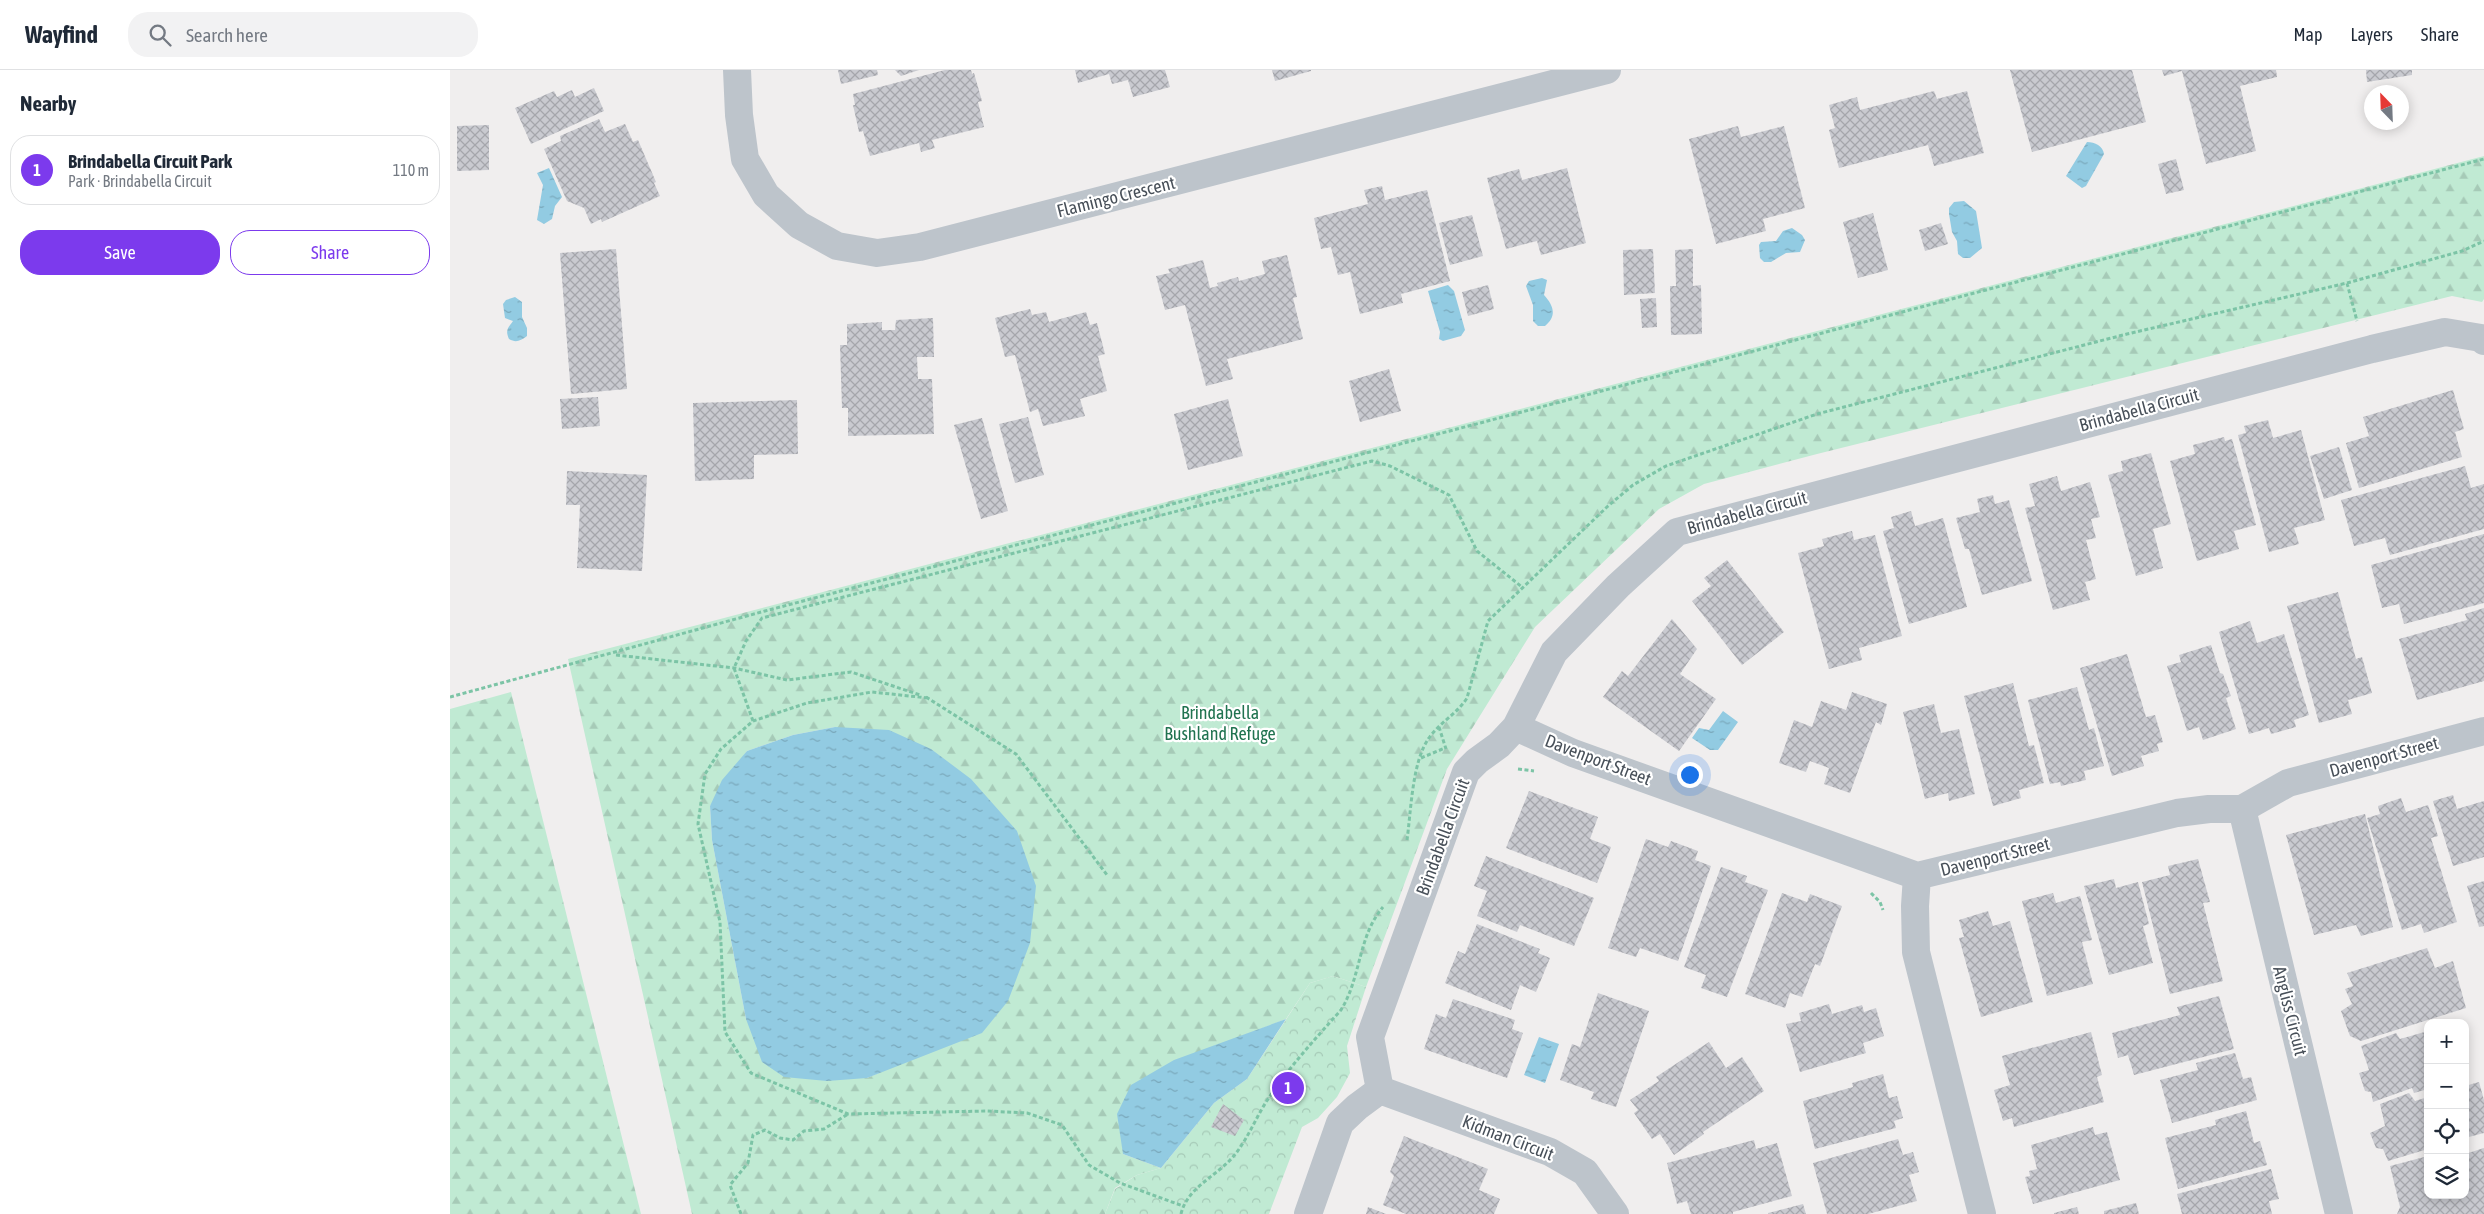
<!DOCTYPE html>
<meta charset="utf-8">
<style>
body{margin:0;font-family:"Asap Condensed",sans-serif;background:#f2f2f3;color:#1f2937}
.controls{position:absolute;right:15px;bottom:15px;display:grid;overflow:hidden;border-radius:10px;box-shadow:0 2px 12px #0003}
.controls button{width:45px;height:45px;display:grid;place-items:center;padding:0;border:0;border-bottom:1px solid #e0e1e3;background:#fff;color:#1f2937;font:25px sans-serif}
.compass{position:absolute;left:1914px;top:15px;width:45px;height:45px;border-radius:50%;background:#fff;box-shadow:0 2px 12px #0003;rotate:337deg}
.you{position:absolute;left:1239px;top:704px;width:18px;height:18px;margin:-12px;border:4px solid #fff;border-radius:50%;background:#1a73e8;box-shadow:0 0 0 8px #1a73e833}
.badge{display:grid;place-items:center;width:32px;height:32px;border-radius:50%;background:#7c3aed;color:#fff;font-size:16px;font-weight:700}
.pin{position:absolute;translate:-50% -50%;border:2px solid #fff;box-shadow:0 1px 5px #0006}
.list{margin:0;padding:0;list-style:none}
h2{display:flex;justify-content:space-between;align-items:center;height:65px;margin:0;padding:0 20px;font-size:21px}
h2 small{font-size:16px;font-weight:400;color:#747a83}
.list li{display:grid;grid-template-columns:32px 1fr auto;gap:15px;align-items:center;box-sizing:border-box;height:70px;margin:0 10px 10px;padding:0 10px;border:1px solid #e0e1e3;border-radius:20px}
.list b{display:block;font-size:19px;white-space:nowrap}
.list p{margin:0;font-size:16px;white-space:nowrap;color:#747a83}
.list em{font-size:16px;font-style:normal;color:#747a83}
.actions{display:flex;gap:10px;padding:15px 20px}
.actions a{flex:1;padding:11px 0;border:1px solid #7c3aed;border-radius:20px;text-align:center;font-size:18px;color:#7c3aed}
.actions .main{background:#7c3aed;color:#fff}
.icon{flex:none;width:28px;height:28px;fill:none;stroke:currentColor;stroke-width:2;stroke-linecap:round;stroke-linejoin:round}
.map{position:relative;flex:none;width:2034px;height:1144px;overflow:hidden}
header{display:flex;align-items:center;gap:30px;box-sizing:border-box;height:70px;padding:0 25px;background:#fff;border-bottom:1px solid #e0e1e3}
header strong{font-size:24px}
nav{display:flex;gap:28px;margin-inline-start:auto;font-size:18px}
.search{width:350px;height:45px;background:#f2f2f3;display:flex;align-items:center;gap:12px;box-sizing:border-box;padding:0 18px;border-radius:20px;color:#747a83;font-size:19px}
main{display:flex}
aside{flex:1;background:#fff}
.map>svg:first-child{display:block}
.forest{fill:url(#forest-firs);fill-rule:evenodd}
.park{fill:url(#park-crowns)}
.water{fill:url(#water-ripples)}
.building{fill:url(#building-cross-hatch)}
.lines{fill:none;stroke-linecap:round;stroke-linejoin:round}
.path{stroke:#7cc4a6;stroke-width:3;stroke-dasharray:4 2.5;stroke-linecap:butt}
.street{stroke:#bdc4cb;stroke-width:28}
.labels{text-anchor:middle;stroke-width:4.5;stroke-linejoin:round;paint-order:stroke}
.street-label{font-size:18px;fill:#485059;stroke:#fff}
.park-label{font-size:18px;fill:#207350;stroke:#fff}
</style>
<header>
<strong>Wayfind</strong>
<div class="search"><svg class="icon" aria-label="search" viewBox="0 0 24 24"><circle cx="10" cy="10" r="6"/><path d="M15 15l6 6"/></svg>Search here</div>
<nav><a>Map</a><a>Layers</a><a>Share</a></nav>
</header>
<main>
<aside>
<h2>Nearby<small></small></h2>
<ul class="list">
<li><span class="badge">1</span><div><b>Brindabella Circuit Park</b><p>Park · Brindabella Circuit</p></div><em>110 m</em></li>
</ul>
<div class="actions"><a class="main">Save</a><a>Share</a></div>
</aside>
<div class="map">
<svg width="2034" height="1144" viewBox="0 0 2034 1144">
<defs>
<pattern id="forest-firs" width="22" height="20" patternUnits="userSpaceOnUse" patternTransform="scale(1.25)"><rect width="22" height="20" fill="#c0ead3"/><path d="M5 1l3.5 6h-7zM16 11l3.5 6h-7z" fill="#a6cab7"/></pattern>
<pattern id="park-crowns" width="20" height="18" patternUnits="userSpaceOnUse" patternTransform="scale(1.25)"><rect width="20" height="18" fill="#c0ead3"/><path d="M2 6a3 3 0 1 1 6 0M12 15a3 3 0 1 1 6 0" fill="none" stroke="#a6cab7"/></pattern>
<pattern id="water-ripples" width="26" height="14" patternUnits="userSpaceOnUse" patternTransform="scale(1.25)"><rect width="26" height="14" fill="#92cbe2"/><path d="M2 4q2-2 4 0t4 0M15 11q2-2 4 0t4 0" fill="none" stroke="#79a7ba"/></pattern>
<pattern id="building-cross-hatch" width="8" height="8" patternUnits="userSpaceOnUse" patternTransform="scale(1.25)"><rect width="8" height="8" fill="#c9cad0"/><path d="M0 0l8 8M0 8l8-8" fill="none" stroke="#a5a6ac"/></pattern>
</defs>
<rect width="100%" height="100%" fill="#f0eeee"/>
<path class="forest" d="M2034,86V229L2032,232L2002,226L1367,384L1254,414L1209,439L1085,557L997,699L916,917L883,906L860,913L836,949L758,979L673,1084L711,1098L687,1105L665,1118L655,1144H242L118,589ZM385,657L468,986L417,1008L296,949L262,770L260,736L297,681L343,665Z
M61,622L191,1144H0V639Z"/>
<path class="park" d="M883,906L916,917L897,976L900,1003L887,1027L868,1048L852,1057L819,1144H655L665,1119L687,1105L711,1098L764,1033L797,1009L860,913Z"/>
<path class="water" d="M1637,72C1645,72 1653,76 1654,84L1636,116L1632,118L1616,106Z
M99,98L112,127L105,136L102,149L94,154L87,150L93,115L87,103Z
M1514,131L1526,141L1532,178L1520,188H1513L1508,184L1507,171L1502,162L1499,144V138L1504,132Z
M1342,158L1352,165L1355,170L1350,182L1336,183L1321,192H1314L1310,188L1309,175L1311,172L1326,171L1333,161Z
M1092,208L1097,210L1094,225C1104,236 1107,246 1095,256H1088L1083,251V235L1076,216L1079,211Z
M998,215L1004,221L1015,260L1011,266L993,271L989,269L990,262L978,221Z
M65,227L72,232V247L77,258V266C70,271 66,273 59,269C55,260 58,258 63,251L55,248L53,234L56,230Z
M1273,641L1288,652L1268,680H1260L1242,668L1249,658L1259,660Z
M385,657L439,660L481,679L521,709L567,761L586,816L580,873L558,931L532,963L417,1008L377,1011L334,1007L312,992L296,949L262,770L260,736L272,710L297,681L343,665Z
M836,949L797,1009L764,1033L711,1098L673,1084L667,1044L681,1015L724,990Z
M1089,967L1109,974L1095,1013L1074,1005Z"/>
<path class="building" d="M388,0H427L428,5L391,14Z
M445,0H469L451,6Z
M495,0H521L522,4L524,3L532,31L528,32L534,57L482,70L485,78L471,82L469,73L420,86L413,61L409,62L403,35H405L403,24Z
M625,0H715L720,17L683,27L678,10L662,14L659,4L628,13Z
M822,0H861V1L825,11Z
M1560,0H1682L1696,52L1582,82Z
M1712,0H1826L1827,7L1790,16L1806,81L1756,94L1732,1L1714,6Z
M1916,0H1962V5L1917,12Z
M144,18L154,41L81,74L65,38L104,21L107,27L122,20L125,27Z
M1484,21L1487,29L1517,21L1534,83L1484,96L1478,75L1389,98L1379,60L1385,58L1379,35L1407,27L1410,40Z
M149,49L155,62L175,54L183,72L188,70L206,112L204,113L210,126L152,152L151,149L141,154L134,138L117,131L94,79L111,71L110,66Z
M39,55V100L7,101V56Z
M1288,56L1291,67L1334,56L1355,138L1313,149L1316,161L1266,174L1239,69Z
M1726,89L1734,120L1716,124L1708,94Z
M1117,98L1136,173L1091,185L1087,171L1056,179L1037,108L1069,99L1072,110Z
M932,116L935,130L977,120L1000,211L951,224L953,233L910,244L900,202L888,205L881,177L871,179L864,148L918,134L914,120Z
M1423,143L1438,200L1408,208L1393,152Z
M1022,145L1033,186L1000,195L989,153Z
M1491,153L1498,174L1475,181L1469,160Z
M166,179L177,319L121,324L110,183Z
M1203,179L1205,223L1174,225L1173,180Z
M1243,179V216L1251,215L1252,264L1221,265L1220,216H1226L1225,180Z
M837,185L847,227L843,228L853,269L777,289L783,309L756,316L735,235L715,240L706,206L720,203L718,199L753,190L760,218L768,216L767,213L788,207L789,211L815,204L812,191Z
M1038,215L1044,239L1018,246L1012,222Z
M1206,228L1207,257L1192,258L1190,229Z
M580,239L582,245L596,242L599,252L636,242L640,255L647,253L655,284L648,286L657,321L630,329L635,346L593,356L588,339L580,342L565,285L555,287L545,248Z
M483,248L484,287H467L468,309H482L484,364L398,366V338H392L390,275H397V254L432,252V260H445L446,250Z
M939,299L951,341L910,352L899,311Z
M2003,320L2014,359L2005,362L2012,387L1909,418L1896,373L1919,366L1913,347Z
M148,327L150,356L112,359L110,329Z
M778,329L793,386L738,400L724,344Z
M347,330L348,384L304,385V409L245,411L243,333Z
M578,347L594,405L565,413L549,354Z
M532,348L558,441L531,449L504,355Z
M1818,350L1823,368L1851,360L1875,450L1844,458L1849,474L1819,482L1788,365L1796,363L1794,356Z
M1774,367L1775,371L1782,369L1806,455L1784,461L1789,479L1747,491L1720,391L1745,384L1743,375Z
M1889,377L1902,420L1874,429L1860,386Z
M1701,383L1721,454L1703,459L1713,498L1686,506L1658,405L1673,401L1671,391Z
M2015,396L2021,418L2034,414V459L1940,485L1935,468L1904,476L1891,430Z
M117,401L197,405L192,501L127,498L130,435H116Z
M1607,406L1611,421L1640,412L1650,447L1641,449L1646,468L1636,470L1646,509L1635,512L1640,530L1603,540L1575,438L1585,436L1579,414Z
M1543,425L1545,434L1559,430L1582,511L1532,525L1519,479H1515L1506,448L1530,442L1527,429Z
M1461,441L1465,456L1493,448L1517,537L1459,554L1433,461L1444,458L1441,447Z
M1402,461L1404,470L1425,465L1452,566L1409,578L1412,590L1379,599L1348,483L1374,476L1372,469Z
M2034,464V533L1954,554L1949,534L1932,538L1921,495Z
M1277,490L1334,562L1292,595L1242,531L1261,516L1254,508Z
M1888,522L1906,589L1912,587L1922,623L1898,630L1902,644L1869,653L1837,536Z
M2034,538V611L1967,630L1949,569L2017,550L2015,544Z
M1222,549L1247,579L1230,604L1266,629L1229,681L1153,627L1172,601L1178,606Z
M1800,551L1807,573L1834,564L1859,645L1844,650L1846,657L1821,664L1819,658L1799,664L1769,562Z
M1761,575L1770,603L1773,604L1781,626L1776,628L1786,659L1753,670L1749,657L1737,661L1717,596L1731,592L1729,585Z
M1677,584L1696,647L1705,645L1713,672L1707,674L1709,681L1691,686L1694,696L1662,706L1630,598Z
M1563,613L1579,676L1584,675L1594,713L1569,720L1571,728L1543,736L1514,626Z
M1627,617L1639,660L1644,658L1654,696L1634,701L1636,710L1611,716L1610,712L1600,714L1578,630Z
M1402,622L1437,634L1431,655L1426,652L1400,723L1374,714L1379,698L1360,691L1356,702L1329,693L1344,650L1362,657L1371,631L1396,640Z
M1484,634L1491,663L1509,659L1525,724L1499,731L1498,723L1475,729L1453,642Z
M1079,721L1148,747L1140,769L1161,777L1147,813L1056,778Z
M2003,725L2007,739L2034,731V787L2003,796L1983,731Z
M1951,728L1956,742L1978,735L1988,766L1981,768L2007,852L1974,863L1971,854L1952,860L1917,748L1930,744L1928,736Z
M1915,744L1943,857L1911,866L1906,855L1864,865L1836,765Z
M1196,769L1218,777L1221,771L1248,781L1245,790L1261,796L1228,891L1190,878L1186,887L1158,878Z
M1036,786L1144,828L1124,876L1070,855L1067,862L1027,846L1037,821L1024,816Z
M1748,789L1760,832L1753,833L1773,911L1720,924L1692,812L1720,805L1718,796Z
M1271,797L1297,806L1295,812L1318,820L1277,927L1251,918L1256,905L1234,897Z
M1664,809L1666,818L1688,812L1699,854L1693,856L1703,893L1659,905L1634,816Z
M2034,811V856L2029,857L2017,816Z
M1332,823L1357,832L1360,824L1392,836L1370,896L1365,894L1352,927L1340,923L1335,938L1295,924Z
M1603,823L1606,833L1630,826L1642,870L1632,872L1643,914L1597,926L1572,831Z
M1538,841L1543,856L1560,851L1583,932L1531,947L1509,868L1514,867L1509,850Z
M1027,854L1090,879L1088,883L1100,888L1086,922L1070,915L1061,940L995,913L1008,881L1015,884Z
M1977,878L1985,898L2003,891L2016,938L1911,971L1900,966L1891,941L1902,934L1895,919L1903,916L1897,903Z
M1148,923L1199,941L1166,1037L1141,1029L1144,1022L1110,1010L1122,974L1130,977Z
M1769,926L1784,979L1684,1005L1678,985L1668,988L1662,963L1730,945L1727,937Z
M1003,929L1065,950L1062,959L1073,963L1057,1008L974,979L986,944L996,948Z
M1379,934L1382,944L1412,935L1414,942L1426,938L1434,966L1413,973L1416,983L1350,1002L1336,954L1351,951L1349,943Z
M1978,961V1019L1964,1023L1962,1018L1923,1032L1921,1022L1915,1021L1909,1003L1919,1000L1911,976L1946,963L1950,969Z
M1641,962L1652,1005L1647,1007L1654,1032L1564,1057L1562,1048L1553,1051L1544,1020L1560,1015L1552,986Z
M1259,972L1276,998L1292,987L1314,1021L1253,1062L1254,1064L1224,1085L1210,1064L1202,1069L1184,1043L1188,1040L1180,1030L1209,1011L1206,1007Z
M1785,983L1793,1009L1801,1007L1807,1030L1722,1053L1710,1010L1748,1000L1746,993Z
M1433,1004L1439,1028L1447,1026L1453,1048L1444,1051L1446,1058L1365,1079L1353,1031L1403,1017L1402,1013Z
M2029,1012L2034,1030V1063L2015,1068V1016Z
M1959,1023L1965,1031L1978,1027V1079L1938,1091L1933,1079L1926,1078L1920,1063L1935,1056L1930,1034Z
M773,1034L794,1050L785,1066L761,1057Z
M1796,1041L1804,1073L1810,1071L1817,1095L1728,1119L1715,1068L1766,1055L1765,1050Z
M1643,1057L1645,1065L1657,1062L1670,1110L1583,1134L1575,1107L1580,1106L1579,1101L1587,1099L1581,1075Z
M954,1066L1038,1099L1029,1120L1050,1129L1044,1144H956L933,1135L944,1106L940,1102Z
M1448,1069L1453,1085L1463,1082L1469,1102L1459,1105L1467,1131L1418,1144H1377L1363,1093Z
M1304,1070L1306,1079L1327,1073L1342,1126L1283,1142V1144H1241L1237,1131L1227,1134L1217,1093Z
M2034,1078V1144H1947L1950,1137L1940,1096L1978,1086V1125H2015V1084Z
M1821,1099L1829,1129L1819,1131L1822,1144H1732L1727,1124Z
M1686,1133L1689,1144H1654V1141Z
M1353,1134L1356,1144H1318V1143Z
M918,1137L936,1144H916Z
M1627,1137L1629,1144H1604V1143Z"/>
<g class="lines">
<path class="path" d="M1897,213L1907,251
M166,585L284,598L337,610L401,602L470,625
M0,627L315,541L2034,89
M476,627L566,684L657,805
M478,628L422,622L357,633L303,651L271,679L255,704L248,754L270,852L275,962L301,1003L398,1044L537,1041L577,1043L612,1055L639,1095L670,1113L733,1136
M303,651L284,598L296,571L312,548L922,391L940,396L999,425L1027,481L1072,517
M989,657L996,679
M971,688L995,678
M1068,699L1084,701
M957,770C961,742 962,691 979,668C990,652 1007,644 1017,628L1038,551L1158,436L1183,415L1216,396L1367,344L1677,264L1897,213L2012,181L2034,171
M1421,823L1430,832L1433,840
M291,1144L280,1115L298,1093L303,1065L315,1060L330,1068L343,1070L354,1061L374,1059L398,1044
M731,1144C737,1118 765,1107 782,1088C798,1070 806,1046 820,1026C841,995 866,968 891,940C911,908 908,866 933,837"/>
<path class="street" d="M287,0L289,45L295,89L316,125L349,155L387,176L427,183L470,177L1157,0
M1066,657L1123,683L1467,806L1727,743L1759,739H1792L1838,713L2034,661
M1792,739L1889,1144
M1467,806L1465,836L1466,882L1532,1144
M930,1020L1100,1082L1135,1102L1165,1144
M858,1144L890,1053L907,1037L930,1020L920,967L1016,702L1027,691L1049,675L1066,657L1104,582L1168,516L1227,462L1922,279L1995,262L2031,268L2034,271"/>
</g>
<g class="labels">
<g class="street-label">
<text transform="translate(666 127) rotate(-14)" y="6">Flamingo Crescent</text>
<text transform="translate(1689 340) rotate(-15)" y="6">Brindabella Circuit</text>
<text transform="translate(1297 443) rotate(-15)" y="6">Brindabella Circuit</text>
<text transform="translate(1934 687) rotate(-15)" y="6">Davenport Street</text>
<text transform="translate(1148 690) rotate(21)" y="6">Davenport Street</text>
<text transform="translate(993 767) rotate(-70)" y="6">Brindabella Circuit</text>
<text transform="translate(1545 787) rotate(-14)" y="6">Davenport Street</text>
<text transform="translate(1840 941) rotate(76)" y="6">Angliss Circuit</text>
<text transform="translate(1058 1068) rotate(21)" y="6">Kidman Circuit</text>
</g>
<g class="park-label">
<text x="770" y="649">Brindabella<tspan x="770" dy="21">Bushland Refuge</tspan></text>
</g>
</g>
</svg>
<div class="controls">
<button>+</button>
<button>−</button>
<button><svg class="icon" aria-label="locate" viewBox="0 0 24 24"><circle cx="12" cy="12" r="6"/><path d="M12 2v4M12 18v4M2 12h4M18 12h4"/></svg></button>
<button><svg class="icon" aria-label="layers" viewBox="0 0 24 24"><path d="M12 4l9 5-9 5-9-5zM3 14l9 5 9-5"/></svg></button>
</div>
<svg class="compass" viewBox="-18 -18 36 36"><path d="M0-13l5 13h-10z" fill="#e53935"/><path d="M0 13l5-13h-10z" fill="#747a83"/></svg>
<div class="you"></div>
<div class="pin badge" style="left:838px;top:1018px">1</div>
</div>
</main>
